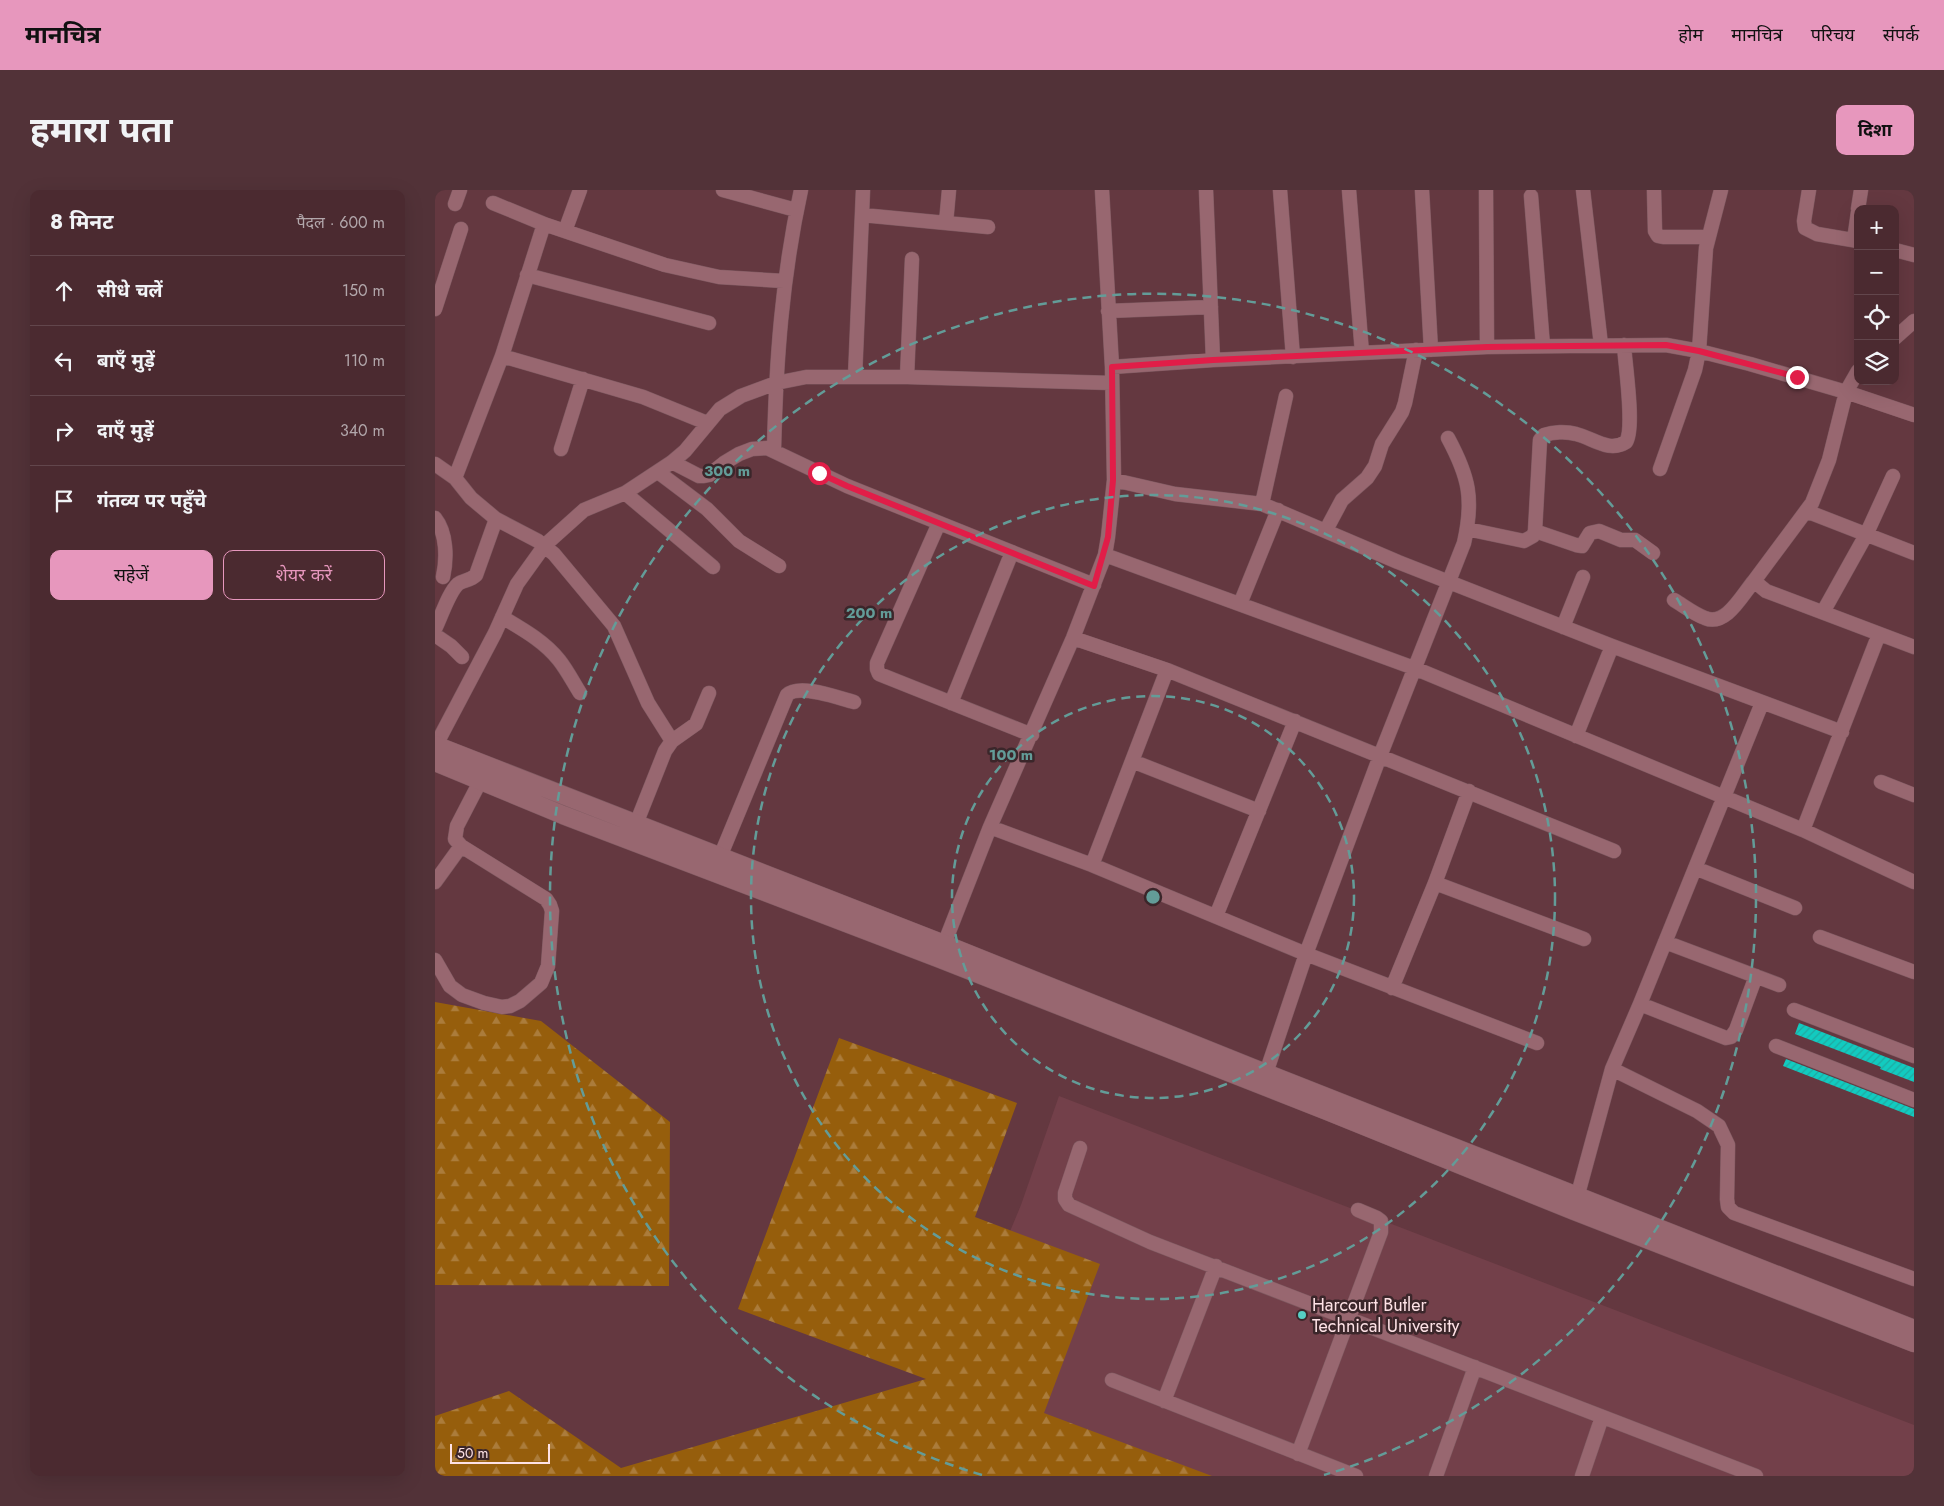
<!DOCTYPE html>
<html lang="hi">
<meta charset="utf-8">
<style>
body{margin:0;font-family:Jost,"Noto Sans Devanagari",sans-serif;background:#523238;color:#f1f3f6}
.controls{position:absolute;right:15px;top:15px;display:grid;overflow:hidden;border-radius:10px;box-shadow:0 5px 20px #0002}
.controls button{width:45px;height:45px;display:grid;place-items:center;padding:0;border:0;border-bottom:1px solid #62464c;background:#4b2a30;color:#f1f3f6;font:25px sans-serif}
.scale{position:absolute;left:15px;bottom:12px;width:100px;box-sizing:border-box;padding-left:5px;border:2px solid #fee2e6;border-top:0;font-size:14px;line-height:18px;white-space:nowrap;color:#fee2e6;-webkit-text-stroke:4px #3b262a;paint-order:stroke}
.stop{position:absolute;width:15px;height:15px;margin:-11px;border:4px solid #e11d48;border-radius:50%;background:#fff}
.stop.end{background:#e11d48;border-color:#fff;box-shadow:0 1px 5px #0008}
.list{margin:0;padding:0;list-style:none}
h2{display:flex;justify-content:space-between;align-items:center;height:65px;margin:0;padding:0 20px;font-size:21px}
h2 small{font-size:16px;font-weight:400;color:#b2a7ab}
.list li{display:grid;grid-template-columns:32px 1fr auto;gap:15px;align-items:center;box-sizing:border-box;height:70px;padding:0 20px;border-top:1px solid #62464c}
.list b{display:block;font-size:19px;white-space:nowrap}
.list em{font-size:16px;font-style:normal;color:#b2a7ab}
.actions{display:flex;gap:10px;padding:15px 20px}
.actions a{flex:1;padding:11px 0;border:1px solid #e797bd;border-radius:10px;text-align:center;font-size:18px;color:#e797bd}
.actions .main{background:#e797bd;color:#111}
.icon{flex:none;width:28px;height:28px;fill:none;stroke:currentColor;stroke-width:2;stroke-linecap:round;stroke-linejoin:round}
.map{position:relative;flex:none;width:1479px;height:1286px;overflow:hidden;border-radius:10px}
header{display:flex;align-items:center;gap:30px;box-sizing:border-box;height:70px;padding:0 25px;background:#e797bd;color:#111}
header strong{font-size:24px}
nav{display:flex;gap:28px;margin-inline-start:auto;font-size:18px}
.intro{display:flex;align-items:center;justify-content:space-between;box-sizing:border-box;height:120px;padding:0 30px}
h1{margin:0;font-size:35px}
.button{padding:12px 22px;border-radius:10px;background:#e797bd;color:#111;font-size:18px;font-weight:700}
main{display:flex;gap:30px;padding:0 30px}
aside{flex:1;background:#4b2a30;border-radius:10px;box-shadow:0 5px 20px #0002}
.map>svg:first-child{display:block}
.built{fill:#73404a}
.forest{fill:url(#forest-firs)}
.building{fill:url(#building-hatch)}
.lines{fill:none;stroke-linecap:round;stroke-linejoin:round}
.minor-casing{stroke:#7e5960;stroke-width:15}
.tertiary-casing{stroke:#7e5960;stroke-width:19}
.minor{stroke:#986770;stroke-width:14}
.tertiary{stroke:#986770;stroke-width:18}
.route{stroke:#e11d48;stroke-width:6}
.ring{fill:none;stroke:#639c98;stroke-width:2.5;stroke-dasharray:9 6}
.poi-dot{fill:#56cec4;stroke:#3b262a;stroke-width:2}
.labels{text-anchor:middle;stroke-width:5;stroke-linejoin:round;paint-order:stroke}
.poi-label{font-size:18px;fill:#fee2e6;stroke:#3b262a;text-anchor:start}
.centre{fill:#639c98;stroke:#3b262a;stroke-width:2.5}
.ring-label{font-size:15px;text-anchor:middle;font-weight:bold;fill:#639c98;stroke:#3b262a;stroke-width:5;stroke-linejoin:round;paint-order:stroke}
</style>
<header>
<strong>मानचित्र</strong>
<nav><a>होम</a><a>मानचित्र</a><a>परिचय</a><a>संपर्क</a></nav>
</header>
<div class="intro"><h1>हमारा पता</h1><a class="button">दिशा</a></div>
<main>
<aside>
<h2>8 मिनट<small>पैदल · 600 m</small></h2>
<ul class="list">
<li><svg class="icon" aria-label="ahead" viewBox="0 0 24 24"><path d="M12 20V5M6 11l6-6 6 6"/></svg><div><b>सीधे चलें</b></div><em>150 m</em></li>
<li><svg class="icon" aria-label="left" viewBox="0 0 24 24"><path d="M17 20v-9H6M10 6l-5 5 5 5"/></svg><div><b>बाएँ मुड़ें</b></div><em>110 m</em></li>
<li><svg class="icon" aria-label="right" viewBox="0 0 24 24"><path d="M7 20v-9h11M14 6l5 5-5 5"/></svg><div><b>दाएँ मुड़ें</b></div><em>340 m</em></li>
<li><svg class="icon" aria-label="arrive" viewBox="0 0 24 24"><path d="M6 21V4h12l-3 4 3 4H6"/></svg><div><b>गंतव्य पर पहुँचे</b></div></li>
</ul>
<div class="actions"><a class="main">सहेजें</a><a>शेयर करें</a></div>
</aside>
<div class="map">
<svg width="1479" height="1286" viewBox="0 0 1479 1286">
<defs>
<pattern id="forest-firs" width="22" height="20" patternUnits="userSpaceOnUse" patternTransform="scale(1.25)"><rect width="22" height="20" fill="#965e0c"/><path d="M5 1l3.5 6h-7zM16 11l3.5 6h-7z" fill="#ab7c3b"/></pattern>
<pattern id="building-hatch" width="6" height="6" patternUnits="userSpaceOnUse" patternTransform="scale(1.25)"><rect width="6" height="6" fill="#12cbc0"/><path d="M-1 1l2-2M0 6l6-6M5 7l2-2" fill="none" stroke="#20a9a1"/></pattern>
</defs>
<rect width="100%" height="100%" fill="#643840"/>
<path class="built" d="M624,906L1479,1235V1286H473L586,1015Z"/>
<path class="forest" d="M0,812L106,831L235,932L234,1096L0,1095Z
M404,848L582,913L540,1027L665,1074L609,1223L777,1286H0V1226L74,1201L186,1278L491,1189L303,1119Z"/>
<path class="building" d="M1364,833L1479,878V892L1445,879L1446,877L1360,844Z
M1351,869L1479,919V927L1348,876Z"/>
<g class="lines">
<defs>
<path id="minor" d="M288,0L361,20
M771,0L778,170
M845,0L858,167
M914,0L927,163
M987,0L996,160
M1051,0L1052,157
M1148,0L1166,155
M1219,0L1220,41L1223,46L1228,47H1273
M1374,0L1369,31L1370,38L1382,44L1423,51
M1096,6L1108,156
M58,13L109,34L230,75L284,87L349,91
M20,14L25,0
M1423,19L1426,0
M427,25L553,37
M511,33L514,0
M130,41L145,0
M1419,50L1423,22
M1460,60L1479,65
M92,85L274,133
M0,119L26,39
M673,121L776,117
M1460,148L1479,131
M67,166L208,207L272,233
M677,177L778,170L1052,157L1231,155L1264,161L1315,174L1411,202L1479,225
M1423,181L1411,202L1394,270L1377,313L1319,391L1331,401L1479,457
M420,187L428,0
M472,187L477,69
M126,259L148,189
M339,260C341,171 347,87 366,0
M237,272L264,286H269L274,285L289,273L304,264L317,259L332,258L412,296L659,395
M0,274L20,288L36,308L61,329L103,351L119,364L179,436L213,513L237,551
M1225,279L1260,180L1264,161L1271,58L1286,0
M223,282L272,319L304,351L344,376
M20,288L67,166L109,34
M679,290L740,304L827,314L963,372L1177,456L1407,542
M190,303L278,377
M827,314L851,206
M1371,321L1479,363
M0,328C12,343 12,369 8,387
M504,333L442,473V479L444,484L597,545
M1032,339L1089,351L1098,346L1100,341L1105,250L1109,245C1118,242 1131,241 1141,244C1158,248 1174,263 1191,252C1200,238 1190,174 1189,155
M891,340L907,310L932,288L940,276L947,254L967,222L970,213L981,160
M1100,341L1141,355L1147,356L1155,343L1164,341L1186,350H1200L1218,363
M670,365L979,478L1368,640L1479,692
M1239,410C1249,416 1259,424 1270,428C1291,437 1307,405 1319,391
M805,414L843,320
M1388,422L1431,345L1458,286
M67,427C87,439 109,451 124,470C132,480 138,492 145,503
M1128,437L1148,387
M0,439C6,427 14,402 23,394C28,390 35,391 41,385L61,329
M0,445L16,456L27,467
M638,448L732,480L1179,661
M516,513L577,362
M1141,546L1177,456
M1,555L60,443L82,394L110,355L149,320L190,303L237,272L250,261L285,219L306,206L341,193L371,187H472L677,193
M697,571L824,621
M1446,592L1479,605
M201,634L230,561L237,551L261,534L274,503
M555,637L657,675L871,764L1102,853
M1368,640L1444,444
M285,667L352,505C364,493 403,508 419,512
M657,675L732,480
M1260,678L1360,718
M0,692L26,656
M1000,693L1149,749
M781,726L860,531
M1385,747L1479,782
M1230,752L1344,795
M506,762L555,637L638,448L670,365L673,347L679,290L677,177L667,0
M0,770L15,796L27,805L49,813L67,817L75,816L85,811L106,793L113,776L117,721L115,715L111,709L26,656L20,649L22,636L50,582
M957,798L1000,693L1034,601
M1205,814L1291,848L1296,847L1301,840L1321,786
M1359,820L1479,866
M1341,856L1479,910
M1177,879L1262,921L1284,936L1293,955L1292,1009L1293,1017L1299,1023L1479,1089
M828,892L871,764L945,566L1029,353C1039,309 1034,287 1013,248
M645,958L630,1003V1009L634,1015L715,1052L1321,1286
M1140,1015L1177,879L1205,814L1327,513
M677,1190L921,1286
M729,1211L781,1076
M863,1264L946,1042V1031L942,1028L923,1020
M1001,1286L1040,1177
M1147,1286L1167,1227"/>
<path id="tertiary" d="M0,555L509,754L818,878L1479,1139
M0,572L128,625L503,768L892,921L1139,1021L1479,1153"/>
</defs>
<use href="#minor" class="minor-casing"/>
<use href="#tertiary" class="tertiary-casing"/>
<use href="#minor" class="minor"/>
<use href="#tertiary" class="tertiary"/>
</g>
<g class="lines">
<path class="route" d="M384,283L412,296L659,396L673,347L678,290L677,177L778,170L1052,157L1231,155L1264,161L1362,187"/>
</g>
<g class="ring">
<circle cx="718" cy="707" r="201"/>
<circle cx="718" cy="707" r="402"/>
<path d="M547 1285A603 603 0 1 1 889 1285"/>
</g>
<circle class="poi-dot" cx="867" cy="1125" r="5"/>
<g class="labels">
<g class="poi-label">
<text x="877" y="1121">Harcourt Butler<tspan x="877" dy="21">Technical University</tspan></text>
</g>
</g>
<circle cx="718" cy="707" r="8" class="centre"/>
<g class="ring-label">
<text x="292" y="286">300 m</text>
<text x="434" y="428">200 m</text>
<text x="576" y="570">100 m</text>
</g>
</svg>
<div class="controls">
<button>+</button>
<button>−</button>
<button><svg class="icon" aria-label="locate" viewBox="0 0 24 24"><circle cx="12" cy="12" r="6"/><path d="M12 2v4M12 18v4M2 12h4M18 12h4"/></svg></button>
<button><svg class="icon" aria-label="layers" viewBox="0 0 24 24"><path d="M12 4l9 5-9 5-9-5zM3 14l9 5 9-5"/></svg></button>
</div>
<div class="scale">50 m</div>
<div class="stop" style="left:384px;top:283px"></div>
<div class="stop end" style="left:1362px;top:187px"></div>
</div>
</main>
